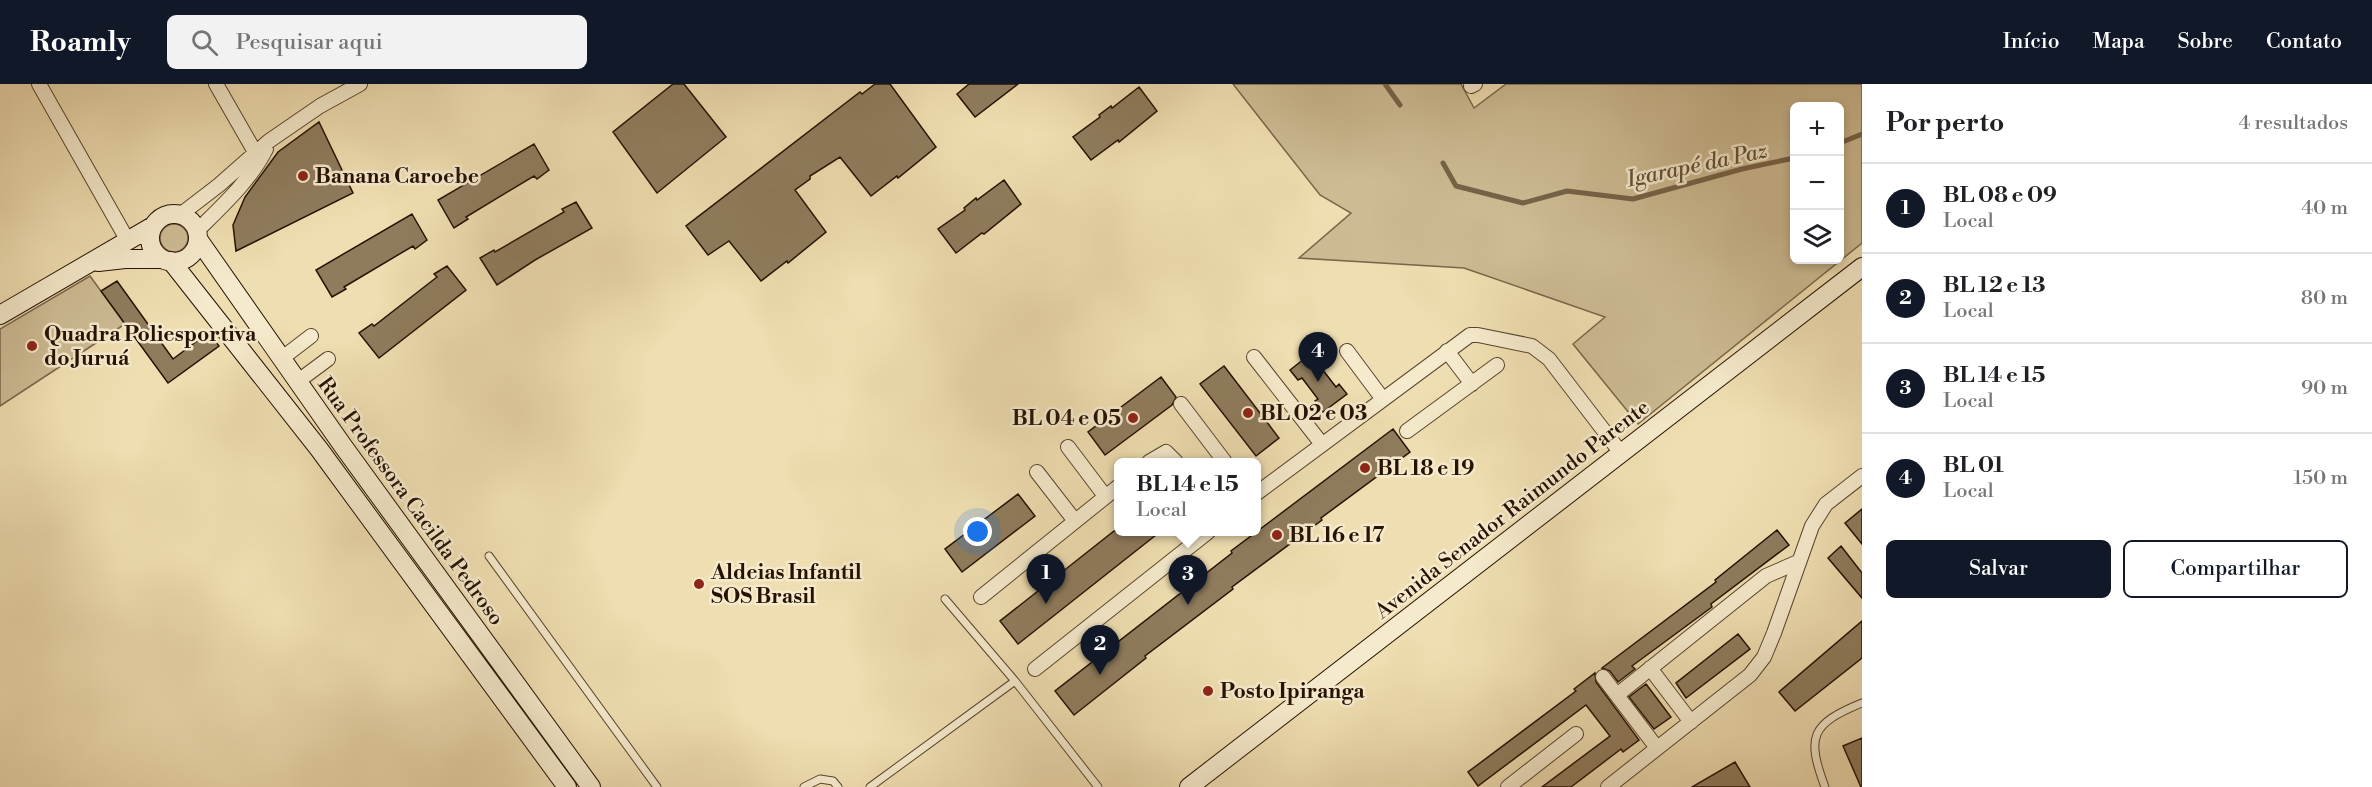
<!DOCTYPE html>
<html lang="pt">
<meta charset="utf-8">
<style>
body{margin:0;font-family:"Libre Bodoni",serif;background:#f2f2f2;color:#202124}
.controls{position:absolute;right:18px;top:18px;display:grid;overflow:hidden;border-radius:9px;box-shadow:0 3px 9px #0003}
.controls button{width:54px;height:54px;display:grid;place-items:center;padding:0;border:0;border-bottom:2px solid #e0e0e0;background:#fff;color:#202124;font:30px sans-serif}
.you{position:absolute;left:978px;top:448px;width:21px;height:21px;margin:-15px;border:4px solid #fff;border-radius:50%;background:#1a73e8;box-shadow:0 0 0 9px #1a73e833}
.badge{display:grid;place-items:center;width:39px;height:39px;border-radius:50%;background:#111827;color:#fff;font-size:20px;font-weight:700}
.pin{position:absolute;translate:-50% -50px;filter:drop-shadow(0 2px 3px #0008)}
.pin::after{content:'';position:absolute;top:32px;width:21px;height:18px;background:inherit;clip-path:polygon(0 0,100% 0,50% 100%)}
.popup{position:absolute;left:1114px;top:374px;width:147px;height:78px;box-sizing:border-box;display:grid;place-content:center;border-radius:9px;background:#fff;filter:drop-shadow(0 2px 4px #0005);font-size:20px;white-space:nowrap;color:#757577}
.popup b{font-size:22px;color:#202124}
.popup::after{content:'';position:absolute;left:50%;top:100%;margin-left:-12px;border:12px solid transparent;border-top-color:#fff}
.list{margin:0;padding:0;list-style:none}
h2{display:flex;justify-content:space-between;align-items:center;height:78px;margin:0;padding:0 24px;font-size:26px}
h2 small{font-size:20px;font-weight:400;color:#757577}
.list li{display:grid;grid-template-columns:39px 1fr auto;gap:18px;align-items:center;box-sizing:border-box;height:90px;padding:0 24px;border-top:2px solid #e0e0e0}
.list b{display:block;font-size:22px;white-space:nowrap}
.list p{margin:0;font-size:20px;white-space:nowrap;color:#757577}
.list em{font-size:20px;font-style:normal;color:#757577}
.actions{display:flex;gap:12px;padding:18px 24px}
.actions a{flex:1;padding:14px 0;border:2px solid #111827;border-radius:9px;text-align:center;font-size:21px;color:#111827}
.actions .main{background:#111827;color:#fff}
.icon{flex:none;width:33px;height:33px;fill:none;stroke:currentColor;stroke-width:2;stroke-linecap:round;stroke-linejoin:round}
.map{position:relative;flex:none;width:1862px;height:703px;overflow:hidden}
header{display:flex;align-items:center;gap:36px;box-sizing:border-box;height:84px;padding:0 30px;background:#111827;color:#fff}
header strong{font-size:28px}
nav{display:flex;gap:33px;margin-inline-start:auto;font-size:21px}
.search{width:420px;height:54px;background:#f2f2f2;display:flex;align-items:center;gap:15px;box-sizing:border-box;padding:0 21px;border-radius:9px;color:#757577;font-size:22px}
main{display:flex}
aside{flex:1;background:#fff}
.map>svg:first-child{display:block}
.green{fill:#cdbb93;stroke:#7a664b;stroke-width:1.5;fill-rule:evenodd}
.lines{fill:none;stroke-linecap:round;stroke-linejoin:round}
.stream{stroke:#766348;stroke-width:5}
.building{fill:#8f7c5d;stroke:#261203;stroke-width:1.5}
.lane-casing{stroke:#58452e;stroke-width:9}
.street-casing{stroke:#58452e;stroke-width:16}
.secondary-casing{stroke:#261203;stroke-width:20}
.lane{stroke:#f5eacc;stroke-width:7}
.street{stroke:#f5eacc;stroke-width:14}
.secondary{stroke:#f5eacc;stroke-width:18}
.poi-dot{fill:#8f2418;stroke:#f5eacc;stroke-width:2}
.labels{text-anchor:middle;stroke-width:5;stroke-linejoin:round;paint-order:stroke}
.poi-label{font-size:21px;font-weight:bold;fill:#261203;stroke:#f5eacc;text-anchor:start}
.street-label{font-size:21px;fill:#261203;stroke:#f5eacc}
.water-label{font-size:22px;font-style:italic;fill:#624f37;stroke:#f5eacc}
</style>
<header>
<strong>Roamly</strong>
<div class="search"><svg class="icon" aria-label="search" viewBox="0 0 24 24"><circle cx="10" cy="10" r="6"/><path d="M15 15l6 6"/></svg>Pesquisar aqui</div>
<nav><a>Início</a><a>Mapa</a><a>Sobre</a><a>Contato</a></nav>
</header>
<main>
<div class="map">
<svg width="1862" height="703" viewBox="0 0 1862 703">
<rect width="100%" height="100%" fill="#efdeb1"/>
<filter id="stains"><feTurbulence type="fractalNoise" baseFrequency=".00333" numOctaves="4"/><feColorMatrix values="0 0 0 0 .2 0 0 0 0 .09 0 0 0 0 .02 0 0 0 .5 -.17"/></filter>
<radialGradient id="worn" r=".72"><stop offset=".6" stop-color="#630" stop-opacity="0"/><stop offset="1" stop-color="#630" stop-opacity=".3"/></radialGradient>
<path class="green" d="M1233,0H1461L1474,24L1506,0H1862V159L1638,340L1573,260L1605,233L1464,184L1299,174L1351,129L1320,111ZM1840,22V176H1794V22Z
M160 154a14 14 0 1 1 28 0a14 14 0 1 1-28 0Z
M90,192L125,240L0,322V245Z"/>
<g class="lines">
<path class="stream" d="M1385,0L1400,21
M1840,59L1862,50
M1443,79L1456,102L1523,119L1567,107L1633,115L1742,85L1794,74"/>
</g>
<path class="building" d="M673,0H684L726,53L657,109L613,48Z
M875,0H890L936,63L898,94L897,92L871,112L840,73L810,92V95L795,106L826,148L788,179L787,177L761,197L729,157L708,171L686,142L860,8L862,10Z
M969,0H1018L975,33L957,10Z
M1139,3L1157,27L1119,58L1118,56L1091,76L1073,53L1100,33L1099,31L1111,22L1112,24Z
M319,38L353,109L236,167L233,141L245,113L278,68Z
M534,60L549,86L537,95L534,92L466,133L468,135L454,144L438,116Z
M1004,96L1021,120L984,150L982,149L956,169L938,145L965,126L964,124L976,114L977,116Z
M576,118L592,144L535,176L497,201L480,174L494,166L495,168L564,128L562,125Z
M412,130L427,156L415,165L413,162L344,203L346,205L332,213L316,186Z
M447,182L466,206L379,274L359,249L372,240L374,242L437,193L434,190Z
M117,197L173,275L209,248L219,262L168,299L101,207Z
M1314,267L1322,278L1319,281L1336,303L1339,300L1347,310L1323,328L1315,317L1318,315L1302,294L1298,296L1290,286Z
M1224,282L1279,354L1256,372L1200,300Z
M1161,293L1176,313L1172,321L1105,371L1088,348Z
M1393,345L1410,368L1321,434L1322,436L1232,503L1233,505L1145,572L1146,574L1074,631L1055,607L1232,469L1231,467Z
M1018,410L1035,432L962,488L945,465Z
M1862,425V460L1845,439Z
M1777,446L1789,461L1711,520L1712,523L1632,582L1635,585L1618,598L1610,587L1602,584L1716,498L1715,496Z
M1114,447H1161L1018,560L1000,537Z
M1841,462L1862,489V514L1828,474Z
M1862,537V574L1795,627L1779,608Z
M1738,550L1750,565L1686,614L1676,599Z
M1595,589L1596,598L1639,656L1623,668L1621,665L1571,703H1542L1610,652L1586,621L1478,702L1468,688L1576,607L1574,605Z
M1646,600L1671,633L1654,645L1629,613Z
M1862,654V703H1861L1843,662Z
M1735,678L1750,703H1692Z"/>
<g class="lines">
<defs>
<path id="lane" d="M489,472L657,703
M945,515L1015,597L1098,703
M804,703L820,695L833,697L838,703
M870,703L1015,597
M1825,703C1806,652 1811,640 1862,619"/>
<path id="street" d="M39,0L128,157
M216,0L259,75
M1471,2L1475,0
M180,131L219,101L269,57L320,22L360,0
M197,147C222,122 250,97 266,65
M1347,267L1382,314
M1447,267L1472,300
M1254,273L1321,359
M281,275L311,252
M297,298L328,275
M1181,320L1225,378
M1407,347L1497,281
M1068,363L1105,412
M1149,378L1166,368L1176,378
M1037,388L1075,437
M1257,409L1470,251H1478L1532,262L1549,275L1621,369
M981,513L1119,402
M1650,584L1691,638
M1035,585L1208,448
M1603,593L1657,664
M1617,611L1766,492L1798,478
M1508,703L1576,650
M1608,703L1750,591L1764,573L1774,549L1812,442L1826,420L1862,392"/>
<path id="secondary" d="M150 154a24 24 0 1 1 48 0a24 24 0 1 1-48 0Z
M198,155L343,362L591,703
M171,177L319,365L567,703
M98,178L125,175H163
M0,231L153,142
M1189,703L1862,183"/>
</defs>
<use href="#lane" class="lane-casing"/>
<use href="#street" class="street-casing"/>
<use href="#secondary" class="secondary-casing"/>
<use href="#lane" class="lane"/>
<use href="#street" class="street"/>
<use href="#secondary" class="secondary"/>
</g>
<g class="poi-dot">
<circle cx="303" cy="92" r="6"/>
<circle cx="32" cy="262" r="6"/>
<circle cx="1248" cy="329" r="6"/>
<circle cx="1133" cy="334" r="6"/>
<circle cx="1365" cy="384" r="6"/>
<circle cx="1277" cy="451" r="6"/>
<circle cx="699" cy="500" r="6"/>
<circle cx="1208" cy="607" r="6"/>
</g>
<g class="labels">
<g class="poi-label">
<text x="315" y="99">Banana Caroebe</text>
<text x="44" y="257">Quadra Poliesportiva<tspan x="44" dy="24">do Juruá</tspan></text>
<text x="1260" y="336">BL 02 e 03</text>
<text x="1121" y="341" text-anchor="end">BL 04 e 05</text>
<text x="1377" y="391">BL 18 e 19</text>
<text x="1289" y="458">BL 16 e 17</text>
<text x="711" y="495">Aldeias Infantil<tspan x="711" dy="24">SOS Brasil</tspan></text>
<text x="1220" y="614">Posto Ipiranga</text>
</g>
<g class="street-label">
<text transform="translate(411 417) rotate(54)" y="7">Rua Professora Cacilda Pedroso</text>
<text transform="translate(1512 425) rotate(-38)" y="7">Avenida Senador Raimundo Parente</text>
</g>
<g class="water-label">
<text transform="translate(1697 80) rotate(-12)" y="8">Igarapé da Paz</text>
</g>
</g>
<rect width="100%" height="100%" filter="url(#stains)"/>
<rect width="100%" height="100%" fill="url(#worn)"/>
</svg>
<div class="controls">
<button>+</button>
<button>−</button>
<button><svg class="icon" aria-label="layers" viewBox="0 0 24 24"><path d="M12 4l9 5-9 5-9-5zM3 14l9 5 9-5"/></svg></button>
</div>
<div class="you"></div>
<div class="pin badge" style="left:1046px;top:520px">1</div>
<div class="pin badge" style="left:1100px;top:591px">2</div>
<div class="pin badge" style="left:1188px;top:521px">3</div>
<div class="popup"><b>BL 14 e 15</b>Local</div>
<div class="pin badge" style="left:1318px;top:298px">4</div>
</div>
<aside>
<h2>Por perto<small>4 resultados</small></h2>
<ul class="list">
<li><span class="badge">1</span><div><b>BL 08 e 09</b><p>Local</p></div><em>40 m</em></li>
<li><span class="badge">2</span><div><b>BL 12 e 13</b><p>Local</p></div><em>80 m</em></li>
<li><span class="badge">3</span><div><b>BL 14 e 15</b><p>Local</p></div><em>90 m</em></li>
<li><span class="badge">4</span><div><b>BL 01</b><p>Local</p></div><em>150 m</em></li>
</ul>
<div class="actions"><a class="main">Salvar</a><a>Compartilhar</a></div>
</aside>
</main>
